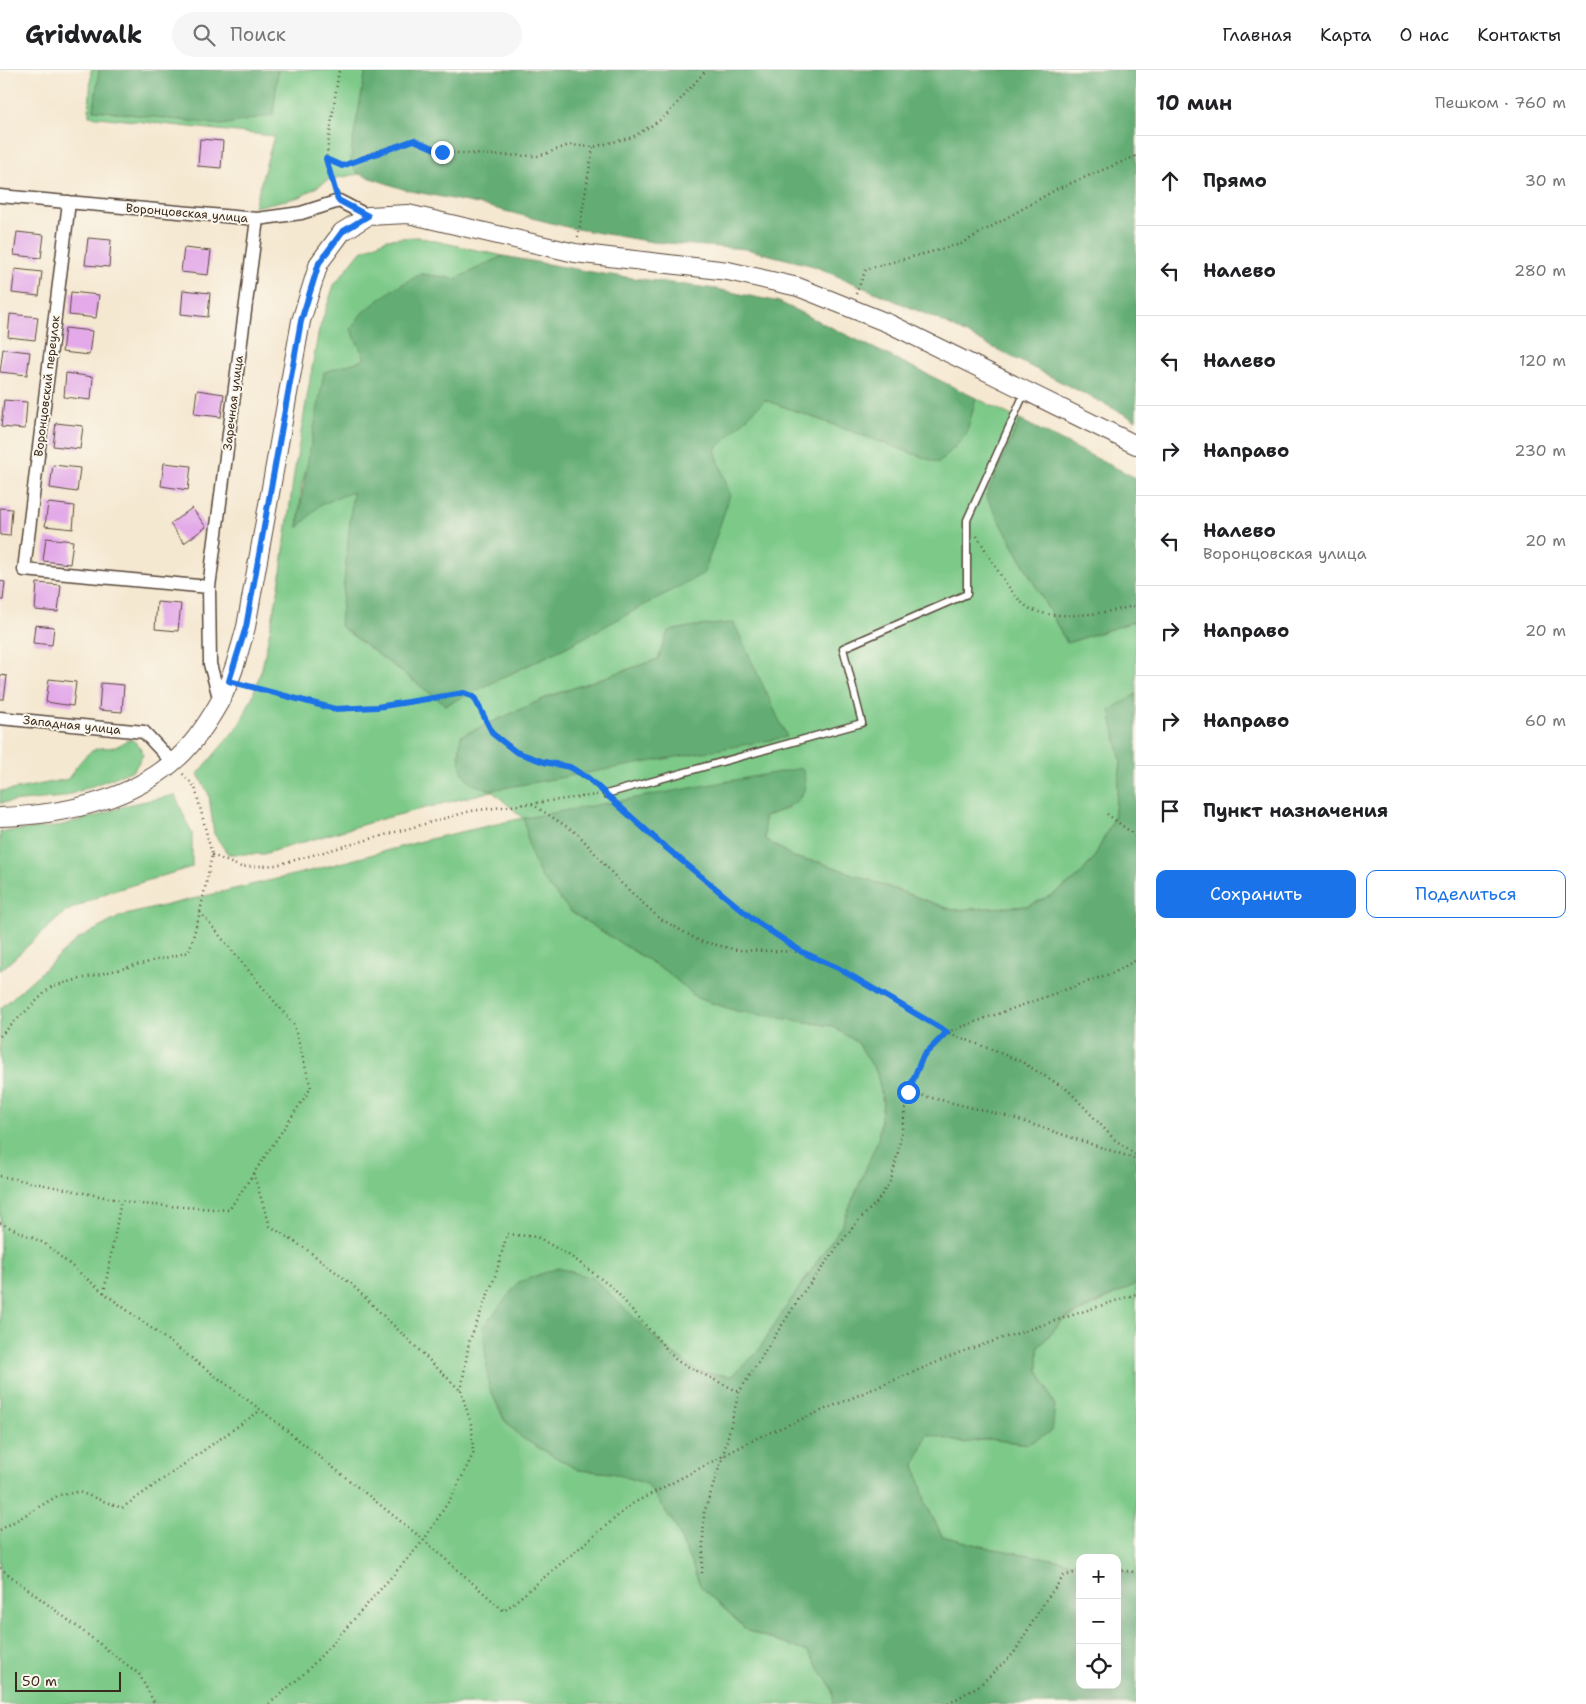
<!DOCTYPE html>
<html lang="ru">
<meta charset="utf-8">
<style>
body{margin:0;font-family:"Shantell Sans",sans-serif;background:#f6f6f6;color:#202124}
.controls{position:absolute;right:15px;bottom:15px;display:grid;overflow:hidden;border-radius:10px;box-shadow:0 5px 20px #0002}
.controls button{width:45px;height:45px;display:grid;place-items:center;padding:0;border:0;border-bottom:1px solid #e0e0e0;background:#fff;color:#202124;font:25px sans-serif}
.scale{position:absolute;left:15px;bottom:12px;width:106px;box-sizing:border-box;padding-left:5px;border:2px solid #3b2a1e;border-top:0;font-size:14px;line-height:18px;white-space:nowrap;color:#3b2a1e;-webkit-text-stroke:4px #fbf7ec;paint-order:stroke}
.stop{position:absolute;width:15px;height:15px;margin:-11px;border:4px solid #1a73e8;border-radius:50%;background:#fff}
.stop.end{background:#1a73e8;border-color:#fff;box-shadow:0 1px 5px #0008}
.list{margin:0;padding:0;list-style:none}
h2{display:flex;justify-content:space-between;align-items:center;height:65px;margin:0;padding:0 20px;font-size:21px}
h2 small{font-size:16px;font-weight:400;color:#757577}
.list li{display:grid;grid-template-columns:32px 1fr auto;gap:15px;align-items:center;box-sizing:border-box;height:90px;padding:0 20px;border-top:1px solid #e0e0e0}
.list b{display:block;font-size:19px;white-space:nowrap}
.list p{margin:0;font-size:16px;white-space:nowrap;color:#757577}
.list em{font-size:16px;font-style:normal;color:#757577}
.actions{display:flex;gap:10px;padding:15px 20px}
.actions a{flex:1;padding:11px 0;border:1px solid #1a73e8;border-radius:10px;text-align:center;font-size:18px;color:#1a73e8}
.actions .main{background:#1a73e8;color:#fff}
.icon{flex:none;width:28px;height:28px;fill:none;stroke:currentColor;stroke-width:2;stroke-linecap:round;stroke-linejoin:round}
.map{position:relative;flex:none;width:1136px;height:1634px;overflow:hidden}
header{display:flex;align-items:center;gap:30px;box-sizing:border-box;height:70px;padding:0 25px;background:#fff;border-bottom:1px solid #e0e0e0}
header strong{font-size:24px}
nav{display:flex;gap:28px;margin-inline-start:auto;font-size:18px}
.search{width:350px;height:45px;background:#f6f6f6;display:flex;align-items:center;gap:12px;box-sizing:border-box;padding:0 18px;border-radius:28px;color:#757577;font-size:19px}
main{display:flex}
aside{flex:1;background:#fff}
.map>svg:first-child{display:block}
.green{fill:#7bc988;stroke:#5b7a53;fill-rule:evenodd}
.forest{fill:#64ad74;stroke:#506c49}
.building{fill:#e3a9e9}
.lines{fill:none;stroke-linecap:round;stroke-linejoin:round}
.lane-casing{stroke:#574639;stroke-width:9}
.street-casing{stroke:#574639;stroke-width:15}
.secondary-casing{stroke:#574639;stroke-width:20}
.path{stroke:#574639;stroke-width:2.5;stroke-dasharray:1 4;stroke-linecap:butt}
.lane{stroke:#fff;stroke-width:6}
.street{stroke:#fff;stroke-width:12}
.secondary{stroke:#fff;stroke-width:18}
.route{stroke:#1a73e8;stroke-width:6}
.labels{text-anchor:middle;stroke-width:4;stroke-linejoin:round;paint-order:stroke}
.street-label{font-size:12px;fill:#3b2a1e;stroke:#fbf7ec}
</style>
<header>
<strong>Gridwalk</strong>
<div class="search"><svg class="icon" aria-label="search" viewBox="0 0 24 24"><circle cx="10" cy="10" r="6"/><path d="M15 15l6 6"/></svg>Поиск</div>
<nav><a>Главная</a><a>Карта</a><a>О нас</a><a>Контакты</a></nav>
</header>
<main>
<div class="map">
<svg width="1136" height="1634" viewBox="0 0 1136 1634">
<rect width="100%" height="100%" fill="#fbf7ec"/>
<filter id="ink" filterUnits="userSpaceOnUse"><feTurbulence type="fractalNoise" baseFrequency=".02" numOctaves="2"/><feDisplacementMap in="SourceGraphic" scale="10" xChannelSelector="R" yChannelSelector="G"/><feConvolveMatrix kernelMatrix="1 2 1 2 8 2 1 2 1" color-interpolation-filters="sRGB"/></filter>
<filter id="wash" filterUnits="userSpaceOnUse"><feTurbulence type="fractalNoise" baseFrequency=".0096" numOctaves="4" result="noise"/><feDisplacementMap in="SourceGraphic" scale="20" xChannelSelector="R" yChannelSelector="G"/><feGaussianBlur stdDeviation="1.12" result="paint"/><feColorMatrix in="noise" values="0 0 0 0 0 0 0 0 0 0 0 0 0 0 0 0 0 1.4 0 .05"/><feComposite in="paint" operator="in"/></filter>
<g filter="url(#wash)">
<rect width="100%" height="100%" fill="#f5e8d1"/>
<path class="green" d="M91,0H99L94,40L273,45L278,0H366L352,76L351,94L359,104L330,109L300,127L254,137L274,66L89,46Z
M418,167L503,186L456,209L421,204L351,259L365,289L310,386L302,414L298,457L320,435L353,421L340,556L446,635L570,575L703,503L730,425L715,380L765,330L939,393L966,365L976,328L1020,350L986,426L1067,573L1136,551V624L1110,640L1121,692L1114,748L1094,788L1078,807L1054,824L1028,836L953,840L819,792L795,788L765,769L764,746L786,739L803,725L571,842L667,902L697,928L737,941L832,956L858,973L877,1003L883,1032L878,1070L842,1155L776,1252L757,1283L732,1306L699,1302L669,1281L489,1317L504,1350L522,1368L578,1400L612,1403L647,1414L675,1455L701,1517L748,1561L808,1582L832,1618L834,1634H0V939L78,869L121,846L314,800L430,769L523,748L492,721L382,749L263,784H228L214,764L209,725L198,704L239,655L252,628L262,598L279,517L294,404L312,298L319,260L334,215L360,182L387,169ZM658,589L459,686L461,666L550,626Z
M127,670H133L140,677L143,685L134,700L63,727L0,733V721L12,720L68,709C75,699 83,685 94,680C105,674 111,683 127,670Z
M175,725L192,764V797L106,823L65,842L0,901V762L54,757L97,746L127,735Z
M1136,1214V1504L1117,1500V1488H1080V1494L989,1478L942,1466L926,1434L915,1395L927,1364L963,1373L988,1369L1028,1374L1055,1336L1038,1300V1278L1062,1251Z"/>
<path class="forest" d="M99,0H278L273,45L222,55L94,40Z
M366,0H1136V350L937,249L814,196L746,179L653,172L571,158L478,134L406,120L359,104L351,94L352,76Z
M503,186L603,204L716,219L779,232L976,328L966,365L939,393L765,330L715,380L730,425L704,503L570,575L446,635L340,556L353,422L320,435L298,458C303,406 316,354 324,302L365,289L351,259L362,243L392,220L421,204L456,209Z
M1020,350L1136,408V551L1067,573L986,426Z
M734,553L787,667L492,720C458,714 458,696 461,666L550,626L658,589L668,561L695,556Z
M1136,624V1214L1062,1250L1038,1278V1300L1055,1336L1052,1361L1028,1374L988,1369L964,1373L927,1364L915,1395L926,1434L942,1466L989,1478L1080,1494V1615H1117V1500L1136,1504V1634H834L832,1618L808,1582L748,1561L701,1517L675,1455L647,1414L612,1403L578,1400L522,1368L504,1349L489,1317L483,1257L519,1212L558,1198L593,1208L669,1281L699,1302L732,1306L757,1283L776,1252L842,1155L878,1070L883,1032L877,1003L858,973L832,956L737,941L697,928L667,902L571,842L541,807L529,779L524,748L802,698C814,730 789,737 764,747L765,769L795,788L819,792L952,840L1028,836L1054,824L1078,807L1094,788L1114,748L1121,692L1110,640Z"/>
<g id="blocks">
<path class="building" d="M200,69L223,71L221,98L198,96Z
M17,162L44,165L41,188L14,185Z
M88,168L111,170L109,197L85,195Z
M184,178L211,181L208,205L181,202Z
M15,199L42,202L39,226L12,223Z
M183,220L210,223L208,247L181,244Z
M71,222L99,225L96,248L69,245Z
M10,244L38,247L35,270L8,267Z
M65,258L92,261L89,285L62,282Z
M3,279L30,282L27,305L0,302Z
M66,303L93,307L91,330L64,327Z
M197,320L224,324L221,347L194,344Z
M4,330L27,332L25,359L1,357Z
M56,353L83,356L80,379L53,376Z
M164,393L191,396L188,420L161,416Z
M53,395L80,398L77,422L50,418Z
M48,433L75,436L73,459L45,456Z
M0,438L12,439L10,466L0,465Z
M192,438L206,457L184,473L170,454Z
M46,468L73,471L70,494L43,491Z
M0,511L5,512L3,530H0Z
M37,513L61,515L58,542L35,540Z
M157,532L181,534L178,561L155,559Z
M35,555L54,557L52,575L33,573Z
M0,605L7,606L4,629H0Z
M49,609L76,612L73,636L46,632Z
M101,613L124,615L122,642L99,640Z"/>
</g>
</g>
<g filter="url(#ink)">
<use href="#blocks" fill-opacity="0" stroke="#574639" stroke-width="1"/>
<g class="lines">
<defs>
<path id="lane" d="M606,724L862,653L843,578L967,524V450L1025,322"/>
<path id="street" d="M0,126L257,149L301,143L339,131L368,146
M69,132L24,500L209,517L210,594L220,631
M209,517L257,149
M0,648L144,662L173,693"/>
<path id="secondary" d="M0,747C60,745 125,732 172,693C191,678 207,654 219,633C232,610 239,582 246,557L301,251L319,193L342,162L368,146L408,144L575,183L728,201L798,217L890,254L1136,375"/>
</defs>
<use href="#lane" class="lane-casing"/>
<use href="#street" class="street-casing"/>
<use href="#secondary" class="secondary-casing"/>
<path class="path" d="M326,89L342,96L372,83L414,70L442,82L491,85L539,86L569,75L593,77L633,67L665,47L706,0
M335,120L326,89L339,0
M578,167L593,77
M856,224L866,199L961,174L1057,119L1136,86
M977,466C989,485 1008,522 1026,536C1047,553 1112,543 1136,535
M245,615L335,639L377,637L464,623L474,627L493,663L516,681L544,691L570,697L599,718
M614,732L754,850L801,881
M532,734L578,764L619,811L659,848L700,871L737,880L802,882L838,898L947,962L1020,991L1068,1020L1114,1069L1136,1085
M1107,744L1136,766
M212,785L241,797L277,795L471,741L597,725
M0,966L52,916L189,882L200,842L212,785L195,717L182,703
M908,1022L1010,1047L1136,1089
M253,1103L270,1156L306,1179L350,1213L461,1321
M0,1106L139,1134L229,1140L311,1018L294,955L200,842
M0,1153L44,1173L104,1223L261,1340L424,1470L504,1541L632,1434L759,1367L961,1282L1136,1224
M104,1223L121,1131
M0,1460L59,1425L79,1422L122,1438L261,1340
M0,1498L139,1604L155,1634
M1117,1500L1136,1502
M702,1503L704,1443L723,1386L739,1322L802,1224L856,1153L877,1132L891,1110L899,1078L908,1022L923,986L947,962L1115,902L1136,890
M269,1634L306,1602L340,1565L424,1470L454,1423L473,1384L472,1357L461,1321L469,1272L496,1204L507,1164L537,1167L572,1187L613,1218L677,1291L739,1322
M948,1634L980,1615L1014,1583L1045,1531L1064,1506L1080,1501"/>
<use href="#lane" class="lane"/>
<use href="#street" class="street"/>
<use href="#secondary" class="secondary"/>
</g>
</g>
<g class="lines" filter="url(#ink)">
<path class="route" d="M442,82L414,70L342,96L326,89L338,130L368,146L342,162L319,193L301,251L246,557L229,611L335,639L377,637L464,623L474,627L493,664L516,682L544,692L570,697L588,708L658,771L754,850L802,882L838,898L947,962L923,986L908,1022"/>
</g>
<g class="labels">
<g class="street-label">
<text transform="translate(187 143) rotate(5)" y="4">Воронцовская улица</text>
<text transform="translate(47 316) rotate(-83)" y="4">Воронцовский переулок</text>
<text transform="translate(233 333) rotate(-83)" y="4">Заречная улица</text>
<text transform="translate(72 655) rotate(6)" y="4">Западная улица</text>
</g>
</g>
</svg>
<div class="controls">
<button>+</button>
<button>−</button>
<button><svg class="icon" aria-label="locate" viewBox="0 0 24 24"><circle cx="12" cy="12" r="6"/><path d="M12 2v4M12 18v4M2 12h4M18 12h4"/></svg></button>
</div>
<div class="scale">50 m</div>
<div class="stop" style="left:908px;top:1022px"></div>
<div class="stop end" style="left:442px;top:82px"></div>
</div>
<aside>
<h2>10 мин<small>Пешком · 760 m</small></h2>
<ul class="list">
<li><svg class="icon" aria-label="ahead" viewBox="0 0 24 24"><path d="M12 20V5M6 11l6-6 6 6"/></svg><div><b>Прямо</b></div><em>30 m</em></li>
<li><svg class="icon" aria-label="left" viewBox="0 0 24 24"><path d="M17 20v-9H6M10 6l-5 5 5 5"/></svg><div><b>Налево</b></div><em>280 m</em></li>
<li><svg class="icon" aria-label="left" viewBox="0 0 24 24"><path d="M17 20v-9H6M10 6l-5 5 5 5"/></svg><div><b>Налево</b></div><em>120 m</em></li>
<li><svg class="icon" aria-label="right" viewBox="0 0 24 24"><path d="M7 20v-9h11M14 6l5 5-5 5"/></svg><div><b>Направо</b></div><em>230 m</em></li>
<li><svg class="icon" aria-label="left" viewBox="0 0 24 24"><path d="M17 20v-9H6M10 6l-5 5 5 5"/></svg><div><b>Налево</b><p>Воронцовская улица</p></div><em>20 m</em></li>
<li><svg class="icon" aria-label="right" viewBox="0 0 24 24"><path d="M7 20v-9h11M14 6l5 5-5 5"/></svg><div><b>Направо</b></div><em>20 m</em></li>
<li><svg class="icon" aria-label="right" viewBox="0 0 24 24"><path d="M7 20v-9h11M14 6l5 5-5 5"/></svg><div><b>Направо</b></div><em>60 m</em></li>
<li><svg class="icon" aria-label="arrive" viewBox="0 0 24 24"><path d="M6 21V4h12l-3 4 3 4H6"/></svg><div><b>Пункт назначения</b></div></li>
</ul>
<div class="actions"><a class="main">Сохранить</a><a>Поделиться</a></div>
</aside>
</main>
